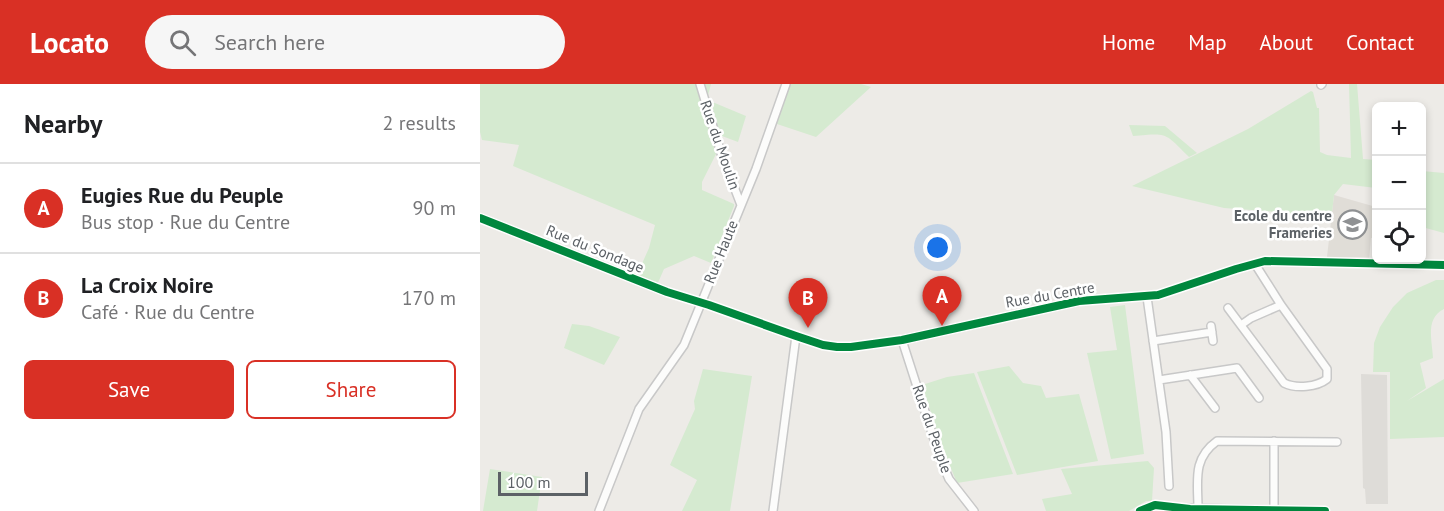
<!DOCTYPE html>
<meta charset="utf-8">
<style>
body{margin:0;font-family:"PT Sans",sans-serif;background:#f6f6f6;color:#202124}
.controls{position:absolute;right:18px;top:18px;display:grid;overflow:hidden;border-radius:9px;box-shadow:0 3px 9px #0003}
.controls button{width:54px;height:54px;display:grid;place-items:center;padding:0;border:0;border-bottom:2px solid #e0e0e0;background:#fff;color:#202124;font:30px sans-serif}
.scale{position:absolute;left:18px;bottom:15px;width:90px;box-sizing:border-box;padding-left:6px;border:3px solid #5c6166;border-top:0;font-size:16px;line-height:21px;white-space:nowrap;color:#5c6166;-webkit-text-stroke:4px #fff;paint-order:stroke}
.you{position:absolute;left:458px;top:164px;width:21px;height:21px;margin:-15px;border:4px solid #fff;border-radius:50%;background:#1a73e8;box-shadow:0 0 0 9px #1a73e833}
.badge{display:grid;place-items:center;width:39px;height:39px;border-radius:50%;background:#d93025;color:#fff;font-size:20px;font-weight:700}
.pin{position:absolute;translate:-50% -50px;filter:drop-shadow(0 2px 3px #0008)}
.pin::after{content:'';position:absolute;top:32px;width:21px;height:18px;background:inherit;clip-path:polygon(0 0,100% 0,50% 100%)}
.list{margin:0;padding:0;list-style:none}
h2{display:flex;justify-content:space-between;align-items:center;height:78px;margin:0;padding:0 24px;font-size:26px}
h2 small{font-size:20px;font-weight:400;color:#757577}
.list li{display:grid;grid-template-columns:39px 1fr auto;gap:18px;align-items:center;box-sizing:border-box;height:90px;padding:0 24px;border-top:2px solid #e0e0e0}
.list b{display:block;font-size:22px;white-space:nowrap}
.list p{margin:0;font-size:20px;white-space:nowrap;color:#757577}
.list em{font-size:20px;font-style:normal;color:#757577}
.actions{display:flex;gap:12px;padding:18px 24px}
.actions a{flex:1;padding:14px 0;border:2px solid #d93025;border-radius:9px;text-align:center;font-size:21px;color:#d93025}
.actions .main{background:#d93025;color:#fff}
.icon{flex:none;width:33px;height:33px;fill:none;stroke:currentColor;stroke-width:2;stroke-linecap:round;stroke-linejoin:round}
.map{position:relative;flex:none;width:964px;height:427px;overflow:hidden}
header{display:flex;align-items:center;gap:36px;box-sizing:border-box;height:84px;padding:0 30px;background:#d93025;color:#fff}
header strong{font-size:28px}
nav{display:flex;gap:33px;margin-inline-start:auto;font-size:21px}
.search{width:420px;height:54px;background:#f6f6f6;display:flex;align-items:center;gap:15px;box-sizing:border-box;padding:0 21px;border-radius:33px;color:#757577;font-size:22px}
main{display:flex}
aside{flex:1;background:#fff}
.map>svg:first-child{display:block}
.industrial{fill:#dedcd8}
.education{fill:#e0ddd7}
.green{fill:#d5ead0}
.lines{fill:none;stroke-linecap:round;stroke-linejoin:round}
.minor-casing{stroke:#c8c8c8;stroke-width:10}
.minor{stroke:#fcfcfb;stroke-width:7}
.cycleway-casing{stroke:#fff;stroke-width:11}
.cycleway{stroke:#00873e;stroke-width:8}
.labels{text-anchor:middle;stroke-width:5;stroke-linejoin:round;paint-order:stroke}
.street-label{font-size:15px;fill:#5c6166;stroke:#fff}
.poi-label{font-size:15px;font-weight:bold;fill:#5c6166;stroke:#fff;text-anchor:end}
</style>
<header>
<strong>Locato</strong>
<div class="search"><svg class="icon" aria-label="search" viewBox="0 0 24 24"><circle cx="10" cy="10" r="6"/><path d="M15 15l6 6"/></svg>Search here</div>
<nav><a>Home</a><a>Map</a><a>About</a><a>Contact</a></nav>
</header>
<main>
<aside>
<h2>Nearby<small>2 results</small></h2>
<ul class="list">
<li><span class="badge">A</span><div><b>Eugies Rue du Peuple</b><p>Bus stop · Rue du Centre</p></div><em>90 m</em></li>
<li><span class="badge">B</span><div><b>La Croix Noire</b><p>Café · Rue du Centre</p></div><em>170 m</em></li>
</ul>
<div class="actions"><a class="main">Save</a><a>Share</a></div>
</aside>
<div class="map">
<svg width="964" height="427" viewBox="0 0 964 427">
<rect width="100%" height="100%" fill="#edebe7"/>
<path class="industrial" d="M881,290L907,291L908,420H886L885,405L883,404Z"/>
<path class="education" d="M854,111L896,123V154H891L889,176L847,173Z"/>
<path class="green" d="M0,0H231L225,23L228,26L230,17L266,32L258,58L234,49L238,66L222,98V106L254,120V122L232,177L231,179L214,172L184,185L177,201L156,193L169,164L175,141L33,82L39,61L2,56L0,48Z
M308,0H381L391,3L336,53L294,39Z
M869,0H877L883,75L896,76V104L863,100L854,111L852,129H811L744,124L652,102L768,45L831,7L833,8L837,24H839L840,68L847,71L871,74Z
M649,41L685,42L717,69L709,73C684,48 688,49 653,52Z
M942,87L964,89V149L942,143Z
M956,196H964V225C945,234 952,256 953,274L940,279L946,304L927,317L964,295V353L910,355V288H893L894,259L900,243L913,223L927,209Z
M645,221L664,370L631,375L607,269L637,266L630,223Z
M92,240L109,242L140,253L124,281L84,264Z
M529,282L543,299L561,302L566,314L599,310L618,377L537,391L497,288Z
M223,285L272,292L250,427H202L217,396L190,381L215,325L214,317Z
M494,289L533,390L477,399L463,365L442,301L467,293Z
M668,377L674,384L672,417H666L649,427H566L562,415L592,410L581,385Z
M10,385L62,393L57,427H3Z"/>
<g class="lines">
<defs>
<path id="minor" d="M220,0L241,69L261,121
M841,1L842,0
M0,134L187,208L229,221L316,252L343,261L357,263H371L422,256L599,217L678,211L756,185L785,177L964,181
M667,213L686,348L689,402
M748,224L804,299C816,305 837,303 847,295V285L801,221L775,180
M761,241L771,234L801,221
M731,242L733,257
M422,256L460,374L469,395L494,427
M673,257L732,248
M710,291L735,324
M679,296L757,284L779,314
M702,424L845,427
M718,425C718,397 712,375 737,357L857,358
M794,426V357
M119,427L159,325L204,261L276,85L306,0
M293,427L316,252"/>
</defs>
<use href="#minor" class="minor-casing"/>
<use href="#minor" class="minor"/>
<defs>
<path id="cycleway" d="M0,134L187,208L229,221L316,252L343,261L357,263H371L422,256L599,217L678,211L756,185L785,177L964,181
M660,427L675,421L710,425L845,427"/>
</defs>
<use href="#cycleway" class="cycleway-casing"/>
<use href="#cycleway" class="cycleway"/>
</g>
<defs>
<symbol id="school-ring" viewBox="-11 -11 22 22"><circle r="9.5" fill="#fff" stroke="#8f9193" stroke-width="1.5"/><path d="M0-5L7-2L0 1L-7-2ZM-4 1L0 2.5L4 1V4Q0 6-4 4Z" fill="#8f9193"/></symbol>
</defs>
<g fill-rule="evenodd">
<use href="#school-ring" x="856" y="124" width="33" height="33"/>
</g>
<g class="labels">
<g class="street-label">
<text transform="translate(240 61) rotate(71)" y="5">Rue du Moulin</text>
<text transform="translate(115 165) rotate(22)" y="5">Rue du Sondage</text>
<text transform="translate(241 168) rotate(-68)" y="5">Rue Haute</text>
<text transform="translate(570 211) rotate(-10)" y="5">Rue du Centre</text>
<text transform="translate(452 345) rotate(71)" y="5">Rue du Peuple</text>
</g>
<g class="poi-label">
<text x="852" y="137">Ecole du centre<tspan x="852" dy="17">Frameries</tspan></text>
</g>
</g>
</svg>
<div class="controls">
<button>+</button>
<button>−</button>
<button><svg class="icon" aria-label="locate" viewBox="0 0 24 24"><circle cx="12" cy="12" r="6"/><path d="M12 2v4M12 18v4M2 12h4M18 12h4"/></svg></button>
</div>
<div class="scale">100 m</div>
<div class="you"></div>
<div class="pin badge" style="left:462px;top:242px">A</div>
<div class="pin badge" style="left:328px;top:244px">B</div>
</div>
</main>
